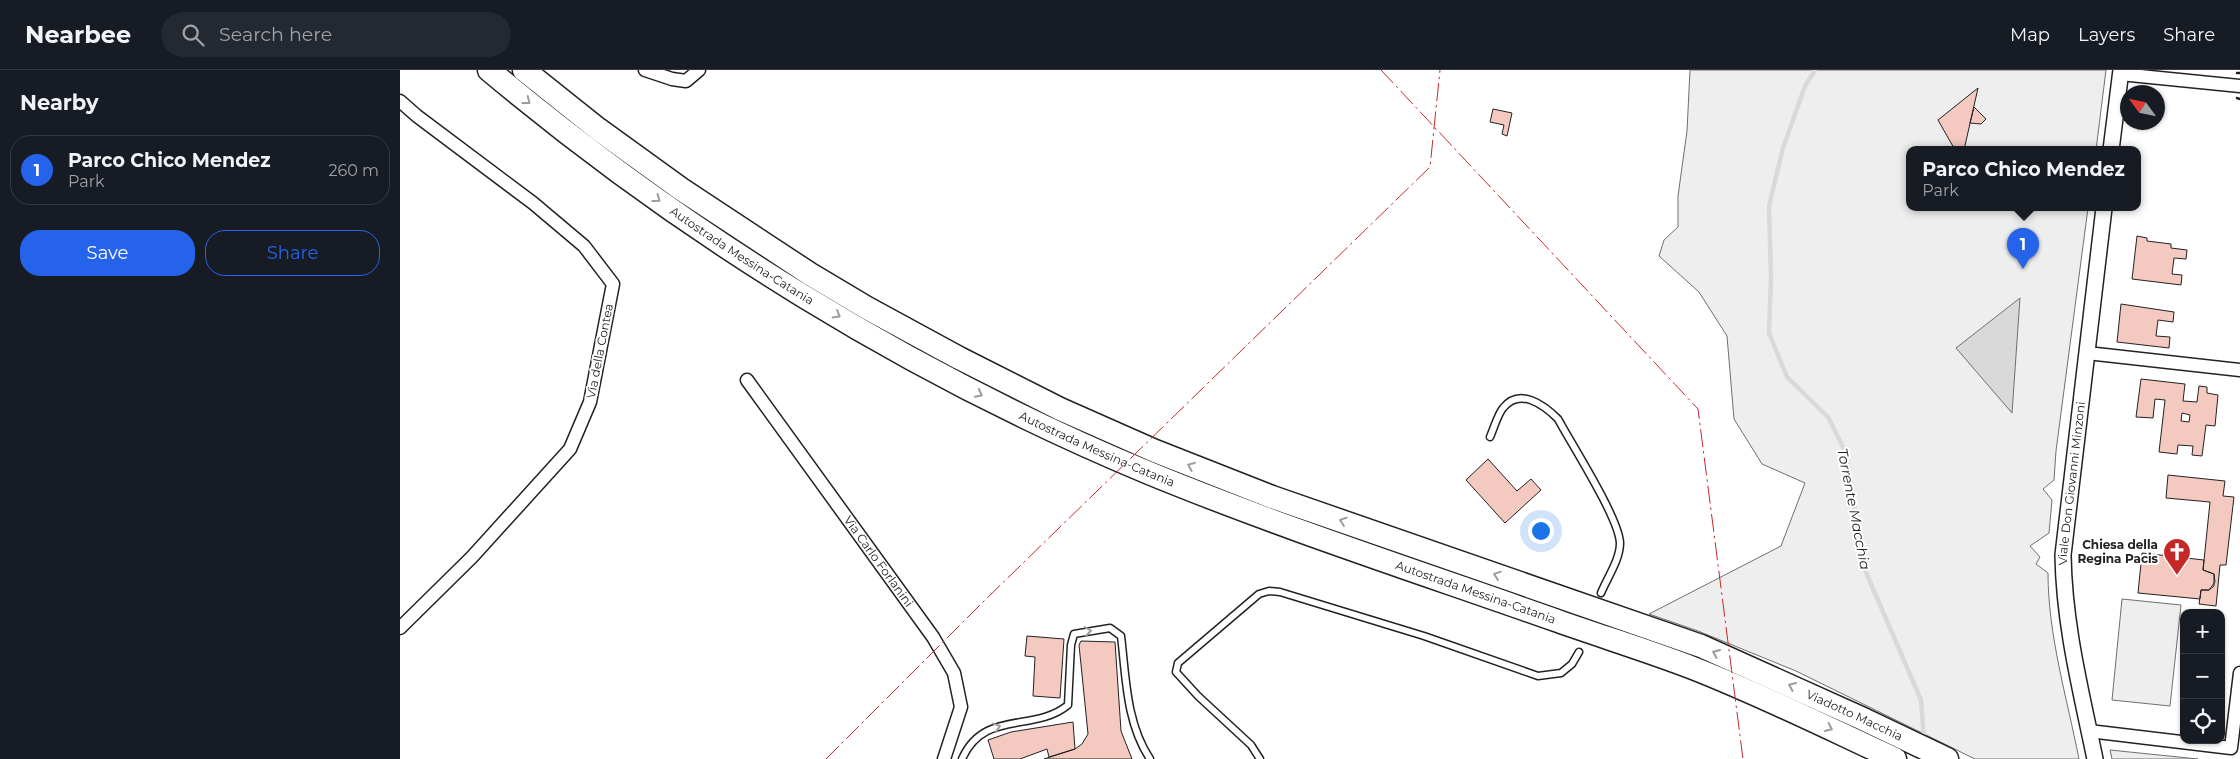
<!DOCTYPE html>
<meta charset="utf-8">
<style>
body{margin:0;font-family:Montserrat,sans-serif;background:#242831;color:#f1f3f6}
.controls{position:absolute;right:15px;bottom:15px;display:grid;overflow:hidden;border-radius:10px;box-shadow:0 1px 4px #0004}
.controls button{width:45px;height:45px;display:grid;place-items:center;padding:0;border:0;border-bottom:1px solid #363941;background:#171b24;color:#f1f3f6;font:25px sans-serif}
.compass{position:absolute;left:1720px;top:15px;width:45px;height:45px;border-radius:50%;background:#171b24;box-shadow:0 1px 4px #0004;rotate:303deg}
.you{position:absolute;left:1140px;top:460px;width:18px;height:18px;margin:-12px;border:4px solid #fff;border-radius:50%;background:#1a73e8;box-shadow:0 0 0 8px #1a73e833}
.badge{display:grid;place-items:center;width:32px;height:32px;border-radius:50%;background:#2563eb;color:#fff;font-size:16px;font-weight:700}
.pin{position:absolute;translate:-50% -41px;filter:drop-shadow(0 1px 2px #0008)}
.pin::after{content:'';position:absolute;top:26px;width:18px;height:15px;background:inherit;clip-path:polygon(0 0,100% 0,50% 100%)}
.popup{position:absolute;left:1506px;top:76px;width:235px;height:65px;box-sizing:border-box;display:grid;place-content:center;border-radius:10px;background:#171b24;filter:drop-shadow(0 1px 4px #0005);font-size:16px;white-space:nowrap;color:#9ea1a6}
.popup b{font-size:19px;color:#f1f3f6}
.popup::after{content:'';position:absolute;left:50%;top:100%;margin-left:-10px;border:10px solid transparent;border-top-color:#171b24}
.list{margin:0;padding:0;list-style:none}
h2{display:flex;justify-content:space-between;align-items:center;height:65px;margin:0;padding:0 20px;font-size:21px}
h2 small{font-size:16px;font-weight:400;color:#9ea1a6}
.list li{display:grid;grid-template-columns:32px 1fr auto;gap:15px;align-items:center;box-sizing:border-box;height:70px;margin:0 10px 10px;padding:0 10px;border:1px solid #363941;border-radius:20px}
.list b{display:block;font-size:19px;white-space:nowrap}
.list p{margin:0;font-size:16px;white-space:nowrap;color:#9ea1a6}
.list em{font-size:16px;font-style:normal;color:#9ea1a6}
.actions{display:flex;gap:10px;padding:15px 20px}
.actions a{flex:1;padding:11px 0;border:1px solid #2563eb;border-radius:20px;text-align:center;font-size:18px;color:#2563eb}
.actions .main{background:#2563eb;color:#fff}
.icon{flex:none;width:28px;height:28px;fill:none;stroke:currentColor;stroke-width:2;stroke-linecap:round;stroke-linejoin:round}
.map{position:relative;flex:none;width:1840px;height:689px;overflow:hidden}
header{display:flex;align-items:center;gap:30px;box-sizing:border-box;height:70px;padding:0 25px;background:#171b24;border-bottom:1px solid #363941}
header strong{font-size:24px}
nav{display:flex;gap:28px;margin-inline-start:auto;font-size:18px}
.search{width:350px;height:45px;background:#242831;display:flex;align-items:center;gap:12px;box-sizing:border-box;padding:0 18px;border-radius:28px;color:#9ea1a6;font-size:19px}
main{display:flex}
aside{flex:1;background:#171b24}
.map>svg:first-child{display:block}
.green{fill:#eee;stroke:#6f6f6f}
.water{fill:#d9d9d9;stroke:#6f6f6f}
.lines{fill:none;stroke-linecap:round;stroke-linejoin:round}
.stream{stroke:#d9d9d9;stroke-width:4.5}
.building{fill:#f3c9c0;stroke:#222;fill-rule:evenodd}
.service-casing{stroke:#222;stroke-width:9}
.minor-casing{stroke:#222;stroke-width:15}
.tertiary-casing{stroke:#222;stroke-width:18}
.motorway-casing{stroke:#222;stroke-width:25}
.service{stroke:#fff;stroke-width:6}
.minor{stroke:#fff;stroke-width:12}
.tertiary{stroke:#fff;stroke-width:15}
.motorway{stroke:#fff;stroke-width:22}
.wall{stroke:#222;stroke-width:2.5}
.power{stroke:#c62828;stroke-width:1;stroke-dasharray:18 4 2.5 4;stroke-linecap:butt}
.oneway{stroke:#9c9c9c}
.labels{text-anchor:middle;stroke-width:4;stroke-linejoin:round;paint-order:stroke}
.street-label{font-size:12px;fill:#222;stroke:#fff}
.poi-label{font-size:12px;font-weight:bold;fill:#222;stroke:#fff;text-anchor:end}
.water-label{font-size:14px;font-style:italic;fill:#222;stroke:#fff}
</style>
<header>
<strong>Nearbee</strong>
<div class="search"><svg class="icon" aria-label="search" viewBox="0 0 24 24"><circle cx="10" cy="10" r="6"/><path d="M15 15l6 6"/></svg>Search here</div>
<nav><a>Map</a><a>Layers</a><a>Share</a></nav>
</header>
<main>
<aside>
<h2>Nearby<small></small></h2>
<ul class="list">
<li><span class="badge">1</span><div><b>Parco Chico Mendez</b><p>Park</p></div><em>260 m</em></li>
</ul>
<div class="actions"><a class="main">Save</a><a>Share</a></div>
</aside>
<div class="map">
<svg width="1840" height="689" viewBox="0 0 1840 689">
<rect width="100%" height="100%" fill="#fff"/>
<path class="green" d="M1290,0H1706L1696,80H1509V138H1688L1656,381L1654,410L1643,419L1652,430L1649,463L1630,476L1640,487L1636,494L1648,503C1648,565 1667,628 1679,689H1575L1396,601L1298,561L1249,544L1381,476L1405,413L1362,394L1334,349L1327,266L1299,222L1259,186L1264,170L1278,157V126L1287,61Z
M1722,529L1781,535L1770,636L1712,630Z
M1710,680L1798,689H1712Z"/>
<path class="water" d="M1620,228L1612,343L1556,278Z"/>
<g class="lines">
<path class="stream" d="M1415,0L1405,16L1383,78L1369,136L1371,207L1369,263L1387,307L1428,347L1446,383L1465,500L1521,630L1524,670"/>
</g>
<path class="building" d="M1578,18L1564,80H1555L1538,50Z
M1574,37L1586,49L1581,54L1570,53Z
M1093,39L1112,43L1107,66L1102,64L1104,55L1090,52Z
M1737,166L1747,168V171L1771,174V178L1787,180L1786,189L1774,188L1772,204L1782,205L1781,215L1732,209Z
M1721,234L1774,242L1773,252L1758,250L1756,266L1770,267L1769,278L1717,272Z
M1741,309L1785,314L1783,331L1797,332L1799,316L1807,317V323L1818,325L1815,356L1806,355L1802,386L1792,385L1793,376L1778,375L1777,384L1759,382L1765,330L1755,329L1753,348L1736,347ZM1782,343L1790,345L1789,352L1781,351Z
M1088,389L1117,421L1131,409L1141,420L1105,453L1066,410Z
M1768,405L1825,411L1823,426L1834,427L1826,495H1820L1816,536L1799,534L1801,520H1809L1815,512L1814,504L1803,500L1810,432L1766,428Z
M1742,483L1804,490L1803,500L1814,504V516L1809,520H1801L1800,529L1738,523Z
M627,566L664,569L660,628L633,626L635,587L625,586Z
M681,571L715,572L721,661L732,689H644L675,679L682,674L688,664L679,575Z
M673,652L675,679L649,687L647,679L620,689H594L588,670L611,662Z"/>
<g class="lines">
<defs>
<path id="service" d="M1090,367C1094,358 1097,346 1103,338C1120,317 1144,335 1158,349C1172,375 1219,448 1220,473C1220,490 1207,508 1201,523
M562,689C584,639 634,663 668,635L671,575L674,564L710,558L721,566C726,607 726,653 750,689
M860,689L851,675L798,626L776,602L778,593L859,524L869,521L880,522L1024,566L1138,606L1161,603L1172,594L1179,582"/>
<g id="minor">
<path d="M245,0L272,9L286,11L299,0"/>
<path d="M1720,4L1840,16"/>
<path d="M0,31L17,46L133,133L184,176L213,214L190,332L170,379L72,487L0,558"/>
<path d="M1687,283L1840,300"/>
<path id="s1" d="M347,310L533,567L554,603L561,637L544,689"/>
<path d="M1689,661L1831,678L1840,603"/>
</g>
<g id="tertiary">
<path d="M1711,80L1721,0"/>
<path id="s2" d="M1695,689C1681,621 1664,555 1663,485L1704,138"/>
</g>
<g id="motorway">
<path id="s3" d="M89,0C286,165 511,304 749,403C883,458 1022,503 1158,551C1203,567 1249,581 1293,598C1362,625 1428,658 1495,689"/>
<path id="s4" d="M124,0L198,59L281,119L410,204L467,238L559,288L660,339L755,381L872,427L1301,576L1461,648L1547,689"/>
</g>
</defs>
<use href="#service" class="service-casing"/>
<use href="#minor" class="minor-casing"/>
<use href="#tertiary" class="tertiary-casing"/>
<use href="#motorway" class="motorway-casing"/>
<use href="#service" class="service"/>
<use href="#minor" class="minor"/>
<use href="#tertiary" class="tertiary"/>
<use href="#motorway" class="motorway"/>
<path class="wall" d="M1837,3H1840
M1837,28L1840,29"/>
<path class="power" d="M981,0L1298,339L1343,689
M426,689L583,532L1030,97L1040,0"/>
</g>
<defs><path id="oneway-chevron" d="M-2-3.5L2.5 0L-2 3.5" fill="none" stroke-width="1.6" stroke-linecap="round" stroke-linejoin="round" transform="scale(1.25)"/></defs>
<g class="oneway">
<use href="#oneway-chevron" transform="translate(127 31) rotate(38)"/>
<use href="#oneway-chevron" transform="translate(257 129) rotate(36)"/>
<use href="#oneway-chevron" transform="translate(437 245) rotate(31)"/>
<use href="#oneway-chevron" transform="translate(579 324) rotate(27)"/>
<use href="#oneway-chevron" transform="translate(791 396) rotate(-158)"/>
<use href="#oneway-chevron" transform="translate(943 451) rotate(-161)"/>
<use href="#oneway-chevron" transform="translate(1097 505) rotate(-161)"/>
<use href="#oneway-chevron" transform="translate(688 561) rotate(-9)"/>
<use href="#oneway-chevron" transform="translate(1316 583) rotate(-156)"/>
<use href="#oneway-chevron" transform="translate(1392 616) rotate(-156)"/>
<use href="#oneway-chevron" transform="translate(597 657) rotate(-18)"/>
<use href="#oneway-chevron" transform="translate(1429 658) rotate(25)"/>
</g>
<defs>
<symbol id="church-pin" viewBox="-11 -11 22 30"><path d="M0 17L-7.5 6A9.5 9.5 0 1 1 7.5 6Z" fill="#c62828" stroke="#fff"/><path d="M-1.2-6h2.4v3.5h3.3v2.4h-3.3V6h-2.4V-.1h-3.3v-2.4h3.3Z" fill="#fff"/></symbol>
</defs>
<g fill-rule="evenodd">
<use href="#church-pin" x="1761" y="466" width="32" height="43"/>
</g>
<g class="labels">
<g class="street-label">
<text dy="4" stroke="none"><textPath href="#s3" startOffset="314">Autostrada Messina-Catania</textPath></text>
<text transform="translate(200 281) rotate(-79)" y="4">Via della Contea</text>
<text dy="4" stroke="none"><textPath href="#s3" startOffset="719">Autostrada Messina-Catania</textPath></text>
<text dy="4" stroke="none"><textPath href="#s2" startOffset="279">Viale Don Giovanni Minzoni</textPath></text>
<text dy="4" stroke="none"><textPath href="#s1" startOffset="224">Via Carlo Forlanini</textPath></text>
<text dy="4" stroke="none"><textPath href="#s3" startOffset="1124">Autostrada Messina-Catania</textPath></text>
<text dy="4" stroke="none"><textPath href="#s4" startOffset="1488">Viadotto Macchia</textPath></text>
</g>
<g class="poi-label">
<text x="1758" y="479">Chiesa della<tspan x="1758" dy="14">Regina Pacis</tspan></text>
</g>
<g class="water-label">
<text transform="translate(1454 439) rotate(79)" y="5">Torrente Macchia</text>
</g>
</g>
</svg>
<div class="controls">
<button>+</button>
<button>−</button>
<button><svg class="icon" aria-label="locate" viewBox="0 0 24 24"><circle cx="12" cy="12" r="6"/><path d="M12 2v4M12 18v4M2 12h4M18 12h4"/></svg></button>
</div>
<svg class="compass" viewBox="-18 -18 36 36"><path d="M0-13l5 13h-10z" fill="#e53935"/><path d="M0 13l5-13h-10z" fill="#9ea1a6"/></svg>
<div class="you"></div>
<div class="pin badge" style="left:1623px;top:199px">1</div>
<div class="popup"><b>Parco Chico Mendez</b>Park</div>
</div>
</main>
